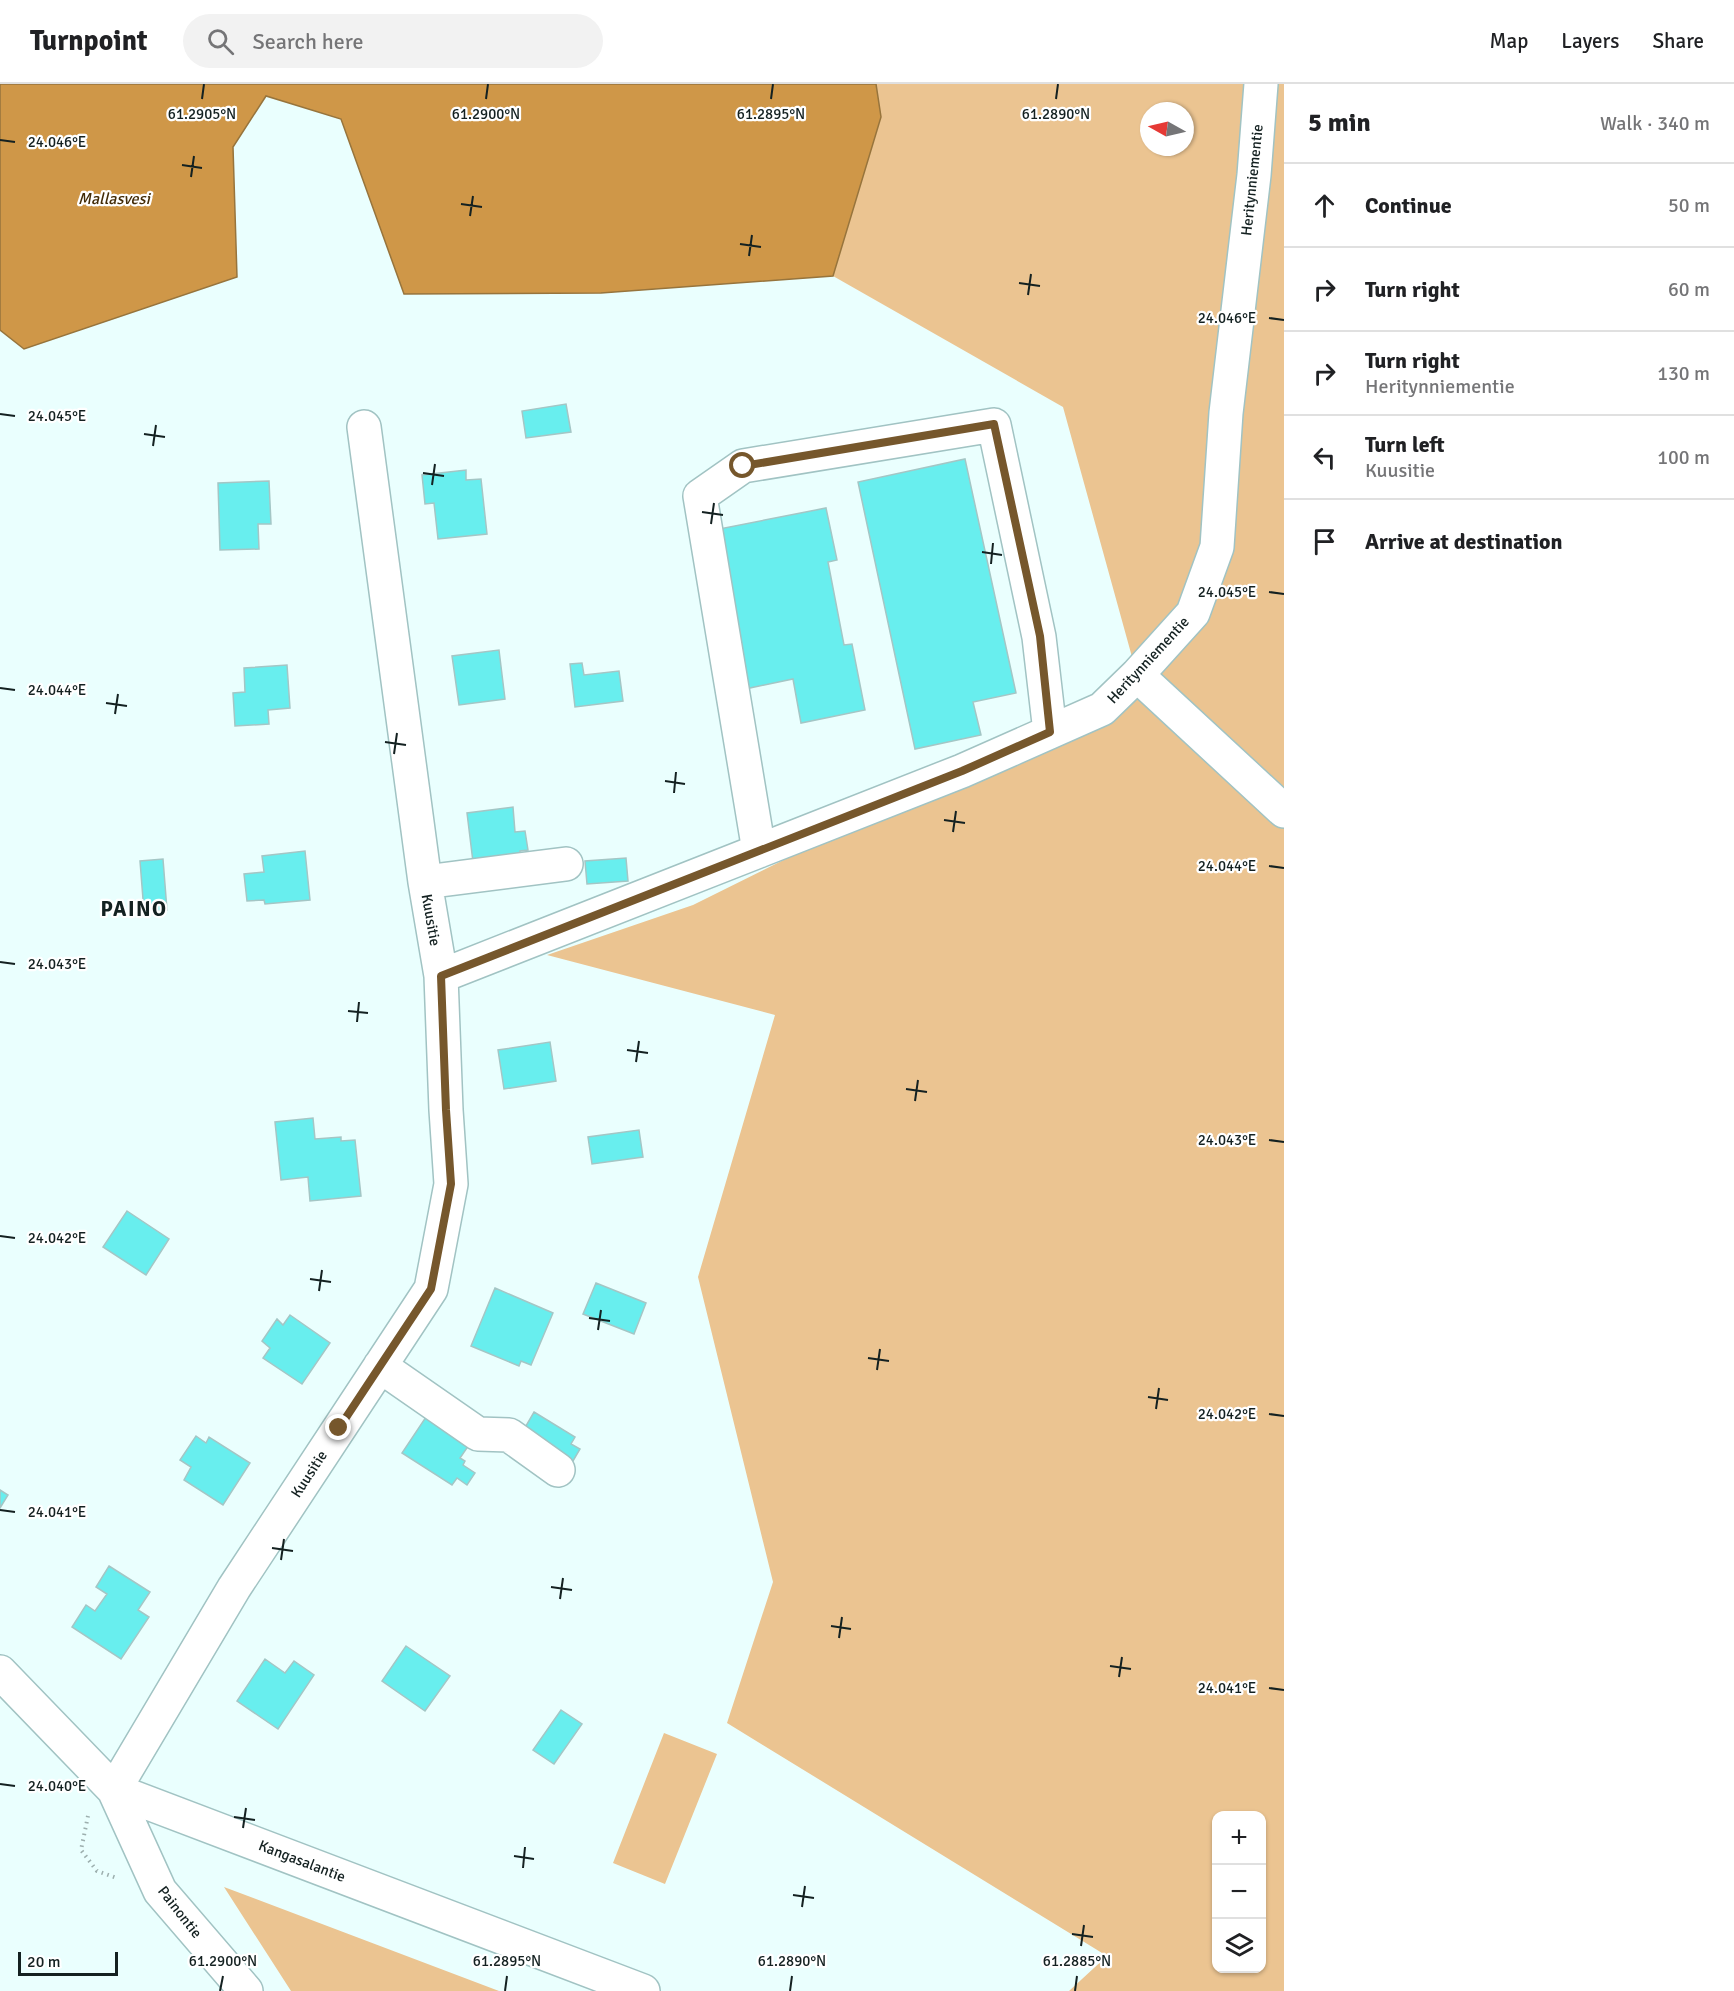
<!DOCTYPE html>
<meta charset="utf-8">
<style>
body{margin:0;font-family:Signika,sans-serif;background:#f2f2f2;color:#202124}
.controls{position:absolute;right:18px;bottom:18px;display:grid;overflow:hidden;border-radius:12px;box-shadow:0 2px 4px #0004}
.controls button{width:54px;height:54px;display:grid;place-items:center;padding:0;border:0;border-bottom:2px solid #e0e0e0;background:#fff;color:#202124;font:30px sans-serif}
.compass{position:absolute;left:1140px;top:18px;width:54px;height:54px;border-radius:50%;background:#fff;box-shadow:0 2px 4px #0004;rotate:278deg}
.scale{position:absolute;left:18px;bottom:15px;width:100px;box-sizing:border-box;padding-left:6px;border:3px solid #142121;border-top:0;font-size:16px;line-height:21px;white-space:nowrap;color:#142121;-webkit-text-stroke:4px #fff;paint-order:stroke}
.stop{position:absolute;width:18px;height:18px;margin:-14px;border:4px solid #76572c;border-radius:50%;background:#fff}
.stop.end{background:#76572c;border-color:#fff;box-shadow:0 2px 6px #0008}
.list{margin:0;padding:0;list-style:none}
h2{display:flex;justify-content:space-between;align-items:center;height:78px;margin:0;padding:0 24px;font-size:26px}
h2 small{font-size:20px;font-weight:400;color:#757577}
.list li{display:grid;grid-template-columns:39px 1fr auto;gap:18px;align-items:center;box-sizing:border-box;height:84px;padding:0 24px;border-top:2px solid #e0e0e0}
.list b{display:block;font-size:22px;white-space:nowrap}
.list p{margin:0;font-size:20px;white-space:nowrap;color:#757577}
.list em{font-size:20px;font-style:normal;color:#757577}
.icon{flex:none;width:33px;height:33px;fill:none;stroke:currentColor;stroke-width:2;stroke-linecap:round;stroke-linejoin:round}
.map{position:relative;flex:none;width:1284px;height:1907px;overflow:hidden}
header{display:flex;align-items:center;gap:36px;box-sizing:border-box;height:84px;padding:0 30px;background:#fff;border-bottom:2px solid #e0e0e0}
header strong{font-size:28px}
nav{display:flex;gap:33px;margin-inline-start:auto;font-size:21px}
.search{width:420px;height:54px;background:#f2f2f2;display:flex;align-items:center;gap:15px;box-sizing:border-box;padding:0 21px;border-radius:33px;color:#757577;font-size:22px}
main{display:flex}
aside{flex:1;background:#fff}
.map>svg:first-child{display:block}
.green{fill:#ebc491;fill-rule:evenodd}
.water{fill:#cf9748;stroke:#97743c;stroke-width:1.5}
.building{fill:#68eeee;stroke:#a4c6c5;stroke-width:1.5}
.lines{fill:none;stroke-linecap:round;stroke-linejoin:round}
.minor-casing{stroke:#a1c3c3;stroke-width:36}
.path{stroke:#9dafae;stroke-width:4;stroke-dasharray:1.5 4.5;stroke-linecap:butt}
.minor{stroke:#fff;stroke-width:33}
.route{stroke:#76572c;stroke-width:8}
.ticks{fill:none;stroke:#142121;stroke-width:2}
.labels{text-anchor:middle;stroke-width:4.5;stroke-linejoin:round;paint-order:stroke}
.street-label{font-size:15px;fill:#142121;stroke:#fff}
.water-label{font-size:16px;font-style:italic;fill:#432c08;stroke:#fff}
.district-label{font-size:21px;font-weight:bold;letter-spacing:1.5px;fill:#142121;stroke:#fff}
.ticks-label{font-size:15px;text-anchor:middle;fill:#142121;stroke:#fff;stroke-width:4.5;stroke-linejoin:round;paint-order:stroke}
</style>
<header>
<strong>Turnpoint</strong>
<div class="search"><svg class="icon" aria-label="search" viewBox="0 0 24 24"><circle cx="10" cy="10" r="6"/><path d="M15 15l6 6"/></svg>Search here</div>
<nav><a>Map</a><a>Layers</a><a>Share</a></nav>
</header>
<main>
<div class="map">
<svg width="1284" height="1907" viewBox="0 0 1284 1907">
<rect width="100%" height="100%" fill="#eafffe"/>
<path class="green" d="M876,0H1284V1907H1069L1107,1872L727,1639L773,1498L698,1193L775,931L547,871L693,821L962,687L1137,591L1063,323L833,192L881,33ZM1149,27H1185V63H1149ZM1216,1732H1262V1884H1216Z
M664,1649L717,1670L665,1800L613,1779Z
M224,1803L499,1907H291Z"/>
<path class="water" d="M0,0H876L881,33L833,192L601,209L404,210L341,35L266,12L233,63L237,193L24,265L0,246Z"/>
<path class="building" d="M566,320L571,348L526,354L522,327Z
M965,375L1016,609L973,618L981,651L915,665L858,398Z
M466,386V396L481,395L487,450L438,455L434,419L425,420L422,391Z
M269,397L271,440H258L259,465L220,466L218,399Z
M826,424L837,476L828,478L844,561L852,560L865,626L801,639L793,595L745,605L714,446Z
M499,566L505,615L459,621L452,572Z
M582,579L584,591L619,587L623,617L575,623L570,580Z
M287,581L290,624L268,626L269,640L235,642L233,609L245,608L244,584Z
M513,723L515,748L525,747L528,766L520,767V773L473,778L467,729Z
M305,767L310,816L265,820L264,816L247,817L244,790L264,788L262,772Z
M626,774L628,797L587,800L585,777Z
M163,775L167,826L144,828L140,777Z
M550,958L556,997L504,1005L498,966Z
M313,1034L315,1055L341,1053V1057L355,1056L361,1112L310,1117L308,1093L281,1096L275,1038Z
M639,1046L643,1073L592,1080L588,1053Z
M127,1127L169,1155L146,1191L103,1163Z
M596,1199L646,1219L634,1250L583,1230Z
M495,1204L553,1229L531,1281L521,1277L519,1282L471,1262Z
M290,1231L330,1259L302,1300L263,1274L270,1264L262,1257L277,1235L283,1241Z
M534,1328L575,1353L571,1360L580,1365L573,1377L523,1347Z
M428,1330L471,1358L460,1374L465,1377L463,1381L475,1389L467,1401L457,1394L452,1401L402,1369Z
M196,1352L206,1359L209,1353L250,1379L223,1421L184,1396L191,1383L180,1376Z
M0,1406L8,1411L0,1424Z
M109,1482L150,1508L138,1526L149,1533L121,1575L72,1543L86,1521L95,1527L107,1510L96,1503Z
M406,1562L450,1592L425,1627L382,1597Z
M265,1575L285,1589L294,1577L314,1591L278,1645L237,1617Z
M561,1626L582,1640L554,1680L533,1666Z"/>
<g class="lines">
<defs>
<path id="minor" d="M1137,591L1284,727
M759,767L700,412L743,382L994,341L1039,553L1050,648
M425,798L566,780
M441,892L962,687L1102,625L1137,591L1193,529L1217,463L1226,329L1254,91L1261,0
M380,1282L478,1350L509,1351L558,1386
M0,1588L114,1706L643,1907
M246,1907L160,1807L114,1706L234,1504L431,1205L451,1100L446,1026L441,892L425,798L364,343"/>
</defs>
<use href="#minor" class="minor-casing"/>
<path class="path" d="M88,1732L81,1766L97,1787L117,1794"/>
<use href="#minor" class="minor"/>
</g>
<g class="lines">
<path class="route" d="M339,1344L431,1205L451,1100L446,1026L441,892L962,687L1050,648L1040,552L994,340L743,382"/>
</g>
<path class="ticks" d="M202,15L204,0M486,15L488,0M771,15L773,0M1056,15L1058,0M0,56L15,58M182,81L202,84M191,93L194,72M461,120L482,123M470,132L473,112M740,160L761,163M749,172L752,151M1019,199L1040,202M1028,211L1031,190M1269,234L1284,236M0,330L15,332M144,350L165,353M153,362L156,341M423,389L444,392M432,401L435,380M702,428L723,431M711,440L714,419M982,468L1002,471M991,480L993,459M1269,508L1284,510M0,604L15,606M106,619L127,622M115,630L118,610M385,658L406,661M394,670L397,649M665,697L685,700M674,709L676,688M944,736L965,739M953,748L956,727M1269,782L1284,784M0,878L15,880M348,927L368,929M357,938L359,918M627,966L648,969M636,978L639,957M906,1005L927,1008M915,1017L918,996M1269,1056L1284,1058M0,1152L15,1154M310,1195L331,1198M319,1207L322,1186M589,1234L610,1237M598,1246L601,1226M868,1274L889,1277M877,1286L880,1265M1148,1313L1168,1316M1156,1325L1159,1304M1269,1330L1284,1332M0,1426L15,1428M272,1464L293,1467M281,1476L284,1455M551,1503L572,1506M560,1515L563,1494M831,1542L851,1545M839,1554L842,1533M1110,1582L1131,1585M1119,1593L1122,1573M1269,1604L1284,1606M0,1700L15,1702M234,1733L255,1736M243,1744L246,1724M514,1772L534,1775M523,1784L525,1763M793,1811L814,1814M802,1823L805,1802M1072,1850L1093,1853M1081,1862L1084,1841M220,1907L223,1892M505,1907L507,1892M790,1907L792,1892M1075,1907L1077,1892"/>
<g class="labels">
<g class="street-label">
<text transform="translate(1252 96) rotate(-84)" y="5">Heritynniementie</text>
<text transform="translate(1148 576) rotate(-47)" y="5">Heritynniementie</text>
<text transform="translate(431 836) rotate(80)" y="5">Kuusitie</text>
<text transform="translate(309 1390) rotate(-57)" y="5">Kuusitie</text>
<text transform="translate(302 1777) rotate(21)" y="5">Kangasalantie</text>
<text transform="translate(180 1828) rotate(52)" y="5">Painontie</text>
</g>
<g class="water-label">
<text x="114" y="120">Mallasvesi</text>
</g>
<g class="district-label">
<text x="134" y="832">PAINO</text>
</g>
</g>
<g class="ticks-label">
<text x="202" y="35">61.2905°N</text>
<text x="486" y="35">61.2900°N</text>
<text x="771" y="35">61.2895°N</text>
<text x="1056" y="35">61.2890°N</text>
<text x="57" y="63">24.046°E</text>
<text x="1227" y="239">24.046°E</text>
<text x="57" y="337">24.045°E</text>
<text x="1227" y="513">24.045°E</text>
<text x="57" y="611">24.044°E</text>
<text x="1227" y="787">24.044°E</text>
<text x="57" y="885">24.043°E</text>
<text x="1227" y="1061">24.043°E</text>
<text x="57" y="1159">24.042°E</text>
<text x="1227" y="1335">24.042°E</text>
<text x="57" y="1433">24.041°E</text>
<text x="1227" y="1609">24.041°E</text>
<text x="57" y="1707">24.040°E</text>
<text x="223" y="1882">61.2900°N</text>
<text x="507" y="1882">61.2895°N</text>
<text x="792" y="1882">61.2890°N</text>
<text x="1077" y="1882">61.2885°N</text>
</g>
</svg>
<div class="controls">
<button>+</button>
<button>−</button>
<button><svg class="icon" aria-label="layers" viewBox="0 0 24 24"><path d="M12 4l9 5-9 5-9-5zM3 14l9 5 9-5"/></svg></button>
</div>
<svg class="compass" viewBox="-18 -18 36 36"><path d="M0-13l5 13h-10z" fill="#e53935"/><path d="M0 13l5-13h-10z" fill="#757577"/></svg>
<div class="scale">20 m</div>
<div class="stop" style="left:743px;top:382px"></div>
<div class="stop end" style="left:339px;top:1344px"></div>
</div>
<aside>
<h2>5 min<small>Walk · 340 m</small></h2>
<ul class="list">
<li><svg class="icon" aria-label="ahead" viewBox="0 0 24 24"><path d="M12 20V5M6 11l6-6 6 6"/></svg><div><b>Continue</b></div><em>50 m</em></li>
<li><svg class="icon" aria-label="right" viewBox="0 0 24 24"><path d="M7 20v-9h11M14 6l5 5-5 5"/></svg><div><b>Turn right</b></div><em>60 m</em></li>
<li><svg class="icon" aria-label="right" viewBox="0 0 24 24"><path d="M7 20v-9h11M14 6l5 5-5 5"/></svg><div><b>Turn right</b><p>Heritynniementie</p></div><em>130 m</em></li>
<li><svg class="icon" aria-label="left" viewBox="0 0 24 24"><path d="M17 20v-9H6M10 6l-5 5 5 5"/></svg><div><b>Turn left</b><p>Kuusitie</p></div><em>100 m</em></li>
<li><svg class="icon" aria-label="arrive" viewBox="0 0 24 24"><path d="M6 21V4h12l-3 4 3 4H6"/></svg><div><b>Arrive at destination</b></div></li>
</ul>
</aside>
</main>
